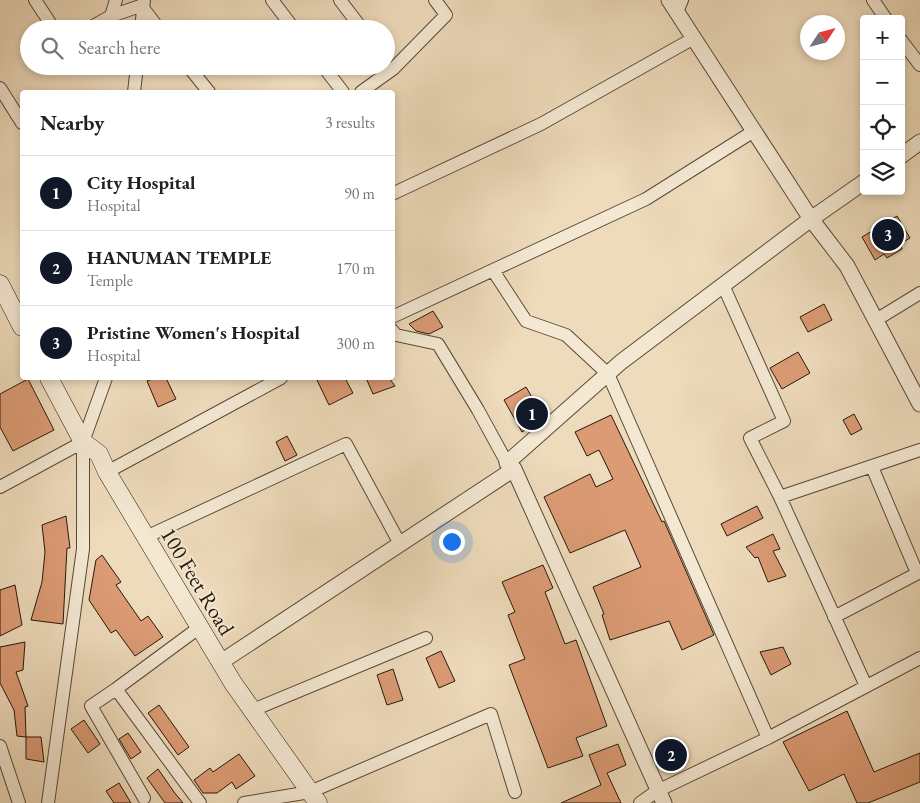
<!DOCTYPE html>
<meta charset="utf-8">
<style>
body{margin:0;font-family:"EB Garamond",serif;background:#f2f2f2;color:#202124}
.controls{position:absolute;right:15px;top:15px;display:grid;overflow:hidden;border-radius:5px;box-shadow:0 2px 8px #0003}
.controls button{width:45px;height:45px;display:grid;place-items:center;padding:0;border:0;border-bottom:1px solid #e0e0e0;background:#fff;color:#202124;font:25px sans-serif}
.compass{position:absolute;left:800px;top:15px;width:45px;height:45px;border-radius:50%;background:#fff;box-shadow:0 2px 8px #0003;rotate:54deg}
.you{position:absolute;left:451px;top:541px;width:18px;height:18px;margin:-12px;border:4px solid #fff;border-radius:50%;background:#1a73e8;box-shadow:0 0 0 8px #1a73e833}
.badge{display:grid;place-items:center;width:32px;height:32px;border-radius:50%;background:#111827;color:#fff;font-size:16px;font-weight:700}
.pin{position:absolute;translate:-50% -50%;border:2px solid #fff;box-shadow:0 1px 5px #0006}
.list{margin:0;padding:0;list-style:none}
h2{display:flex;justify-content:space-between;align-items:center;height:65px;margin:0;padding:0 20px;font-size:21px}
h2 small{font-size:16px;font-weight:400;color:#757577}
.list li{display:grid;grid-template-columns:32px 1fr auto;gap:15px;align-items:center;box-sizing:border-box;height:75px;padding:0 20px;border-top:1px solid #e0e0e0}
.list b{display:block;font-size:19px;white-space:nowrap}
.list p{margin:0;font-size:16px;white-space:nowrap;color:#757577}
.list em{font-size:16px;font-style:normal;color:#757577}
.icon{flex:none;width:28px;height:28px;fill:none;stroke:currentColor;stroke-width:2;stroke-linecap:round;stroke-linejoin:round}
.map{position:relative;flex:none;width:920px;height:803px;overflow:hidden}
.search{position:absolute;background:#fff;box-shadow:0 2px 8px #0003;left:20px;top:20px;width:375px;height:55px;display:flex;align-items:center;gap:12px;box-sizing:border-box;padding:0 18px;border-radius:28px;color:#757577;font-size:19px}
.panel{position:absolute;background:#fff;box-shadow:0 2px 8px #0003;left:20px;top:90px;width:375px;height:290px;border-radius:5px}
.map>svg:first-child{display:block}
.building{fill:#dc9b74;stroke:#25190c}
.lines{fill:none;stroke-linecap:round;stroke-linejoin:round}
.minor-casing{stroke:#574a38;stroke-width:14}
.tertiary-casing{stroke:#574a38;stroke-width:17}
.secondary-casing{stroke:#25190c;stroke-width:19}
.minor{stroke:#f4e8d3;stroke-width:12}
.tertiary{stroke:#f4e8d3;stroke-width:15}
.secondary{stroke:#f4e8d3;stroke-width:18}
.labels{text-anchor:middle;stroke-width:4;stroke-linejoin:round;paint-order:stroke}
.street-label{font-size:22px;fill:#25190c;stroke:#f4e8d3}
</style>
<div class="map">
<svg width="920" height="803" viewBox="0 0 920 803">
<rect width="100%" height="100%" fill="#eedbbb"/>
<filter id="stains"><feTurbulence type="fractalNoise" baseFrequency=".004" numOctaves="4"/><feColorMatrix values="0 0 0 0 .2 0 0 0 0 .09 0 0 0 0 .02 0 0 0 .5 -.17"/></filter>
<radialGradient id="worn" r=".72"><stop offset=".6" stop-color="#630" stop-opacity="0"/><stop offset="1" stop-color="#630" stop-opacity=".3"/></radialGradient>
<path class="building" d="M897,216L910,238L900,244L902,249L887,258L884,254L875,260L862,237Z
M824,304L832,320L808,332L800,317Z
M433,311L443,327L429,334L416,331L409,324Z
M798,352L810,373L782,389L770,368Z
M155,378H166L176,399L158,407L147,381Z
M316,378H345L353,393L329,405Z
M366,378H389L395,386L373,394Z
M28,379L54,430L13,451L0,427V394Z
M526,387L544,418L522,432L504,400Z
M854,414L862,429L851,435L843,420Z
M611,415L662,522L664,521L714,635L682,650L669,621L610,640L602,615L604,614L593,587L641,567L625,530L570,553L544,497L590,474L596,487L613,479L599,450L587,456L575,432Z
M287,436L297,455L285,461L276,442Z
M757,506L763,518L727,536L721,524Z
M66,516L70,548H67L63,624L31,620L42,582L45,552L42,525Z
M773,534L780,549L773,551L786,576L768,582L758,557L755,558L746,547Z
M102,555L121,582L116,585L141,621L148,616L163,637L135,656L116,630L111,633L89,600L96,560Z
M543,565L553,588L545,592L565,644L576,640L607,726L576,738L583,756L548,768L509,665L525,659L508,615L515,612L502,582Z
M15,585L22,625L0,636V590Z
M25,642L23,670L16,672L28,706L25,707L26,737L17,736L14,710L0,683V647Z
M783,647L791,664L771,675L760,652Z
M441,651L455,681L439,688L426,658Z
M393,669L403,700L387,705L377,675Z
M159,705L189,747L178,755L148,713Z
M847,711L874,772L920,753V782L868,803H857L844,774L809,791L783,742Z
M84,720L100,744L88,753L71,729Z
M128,733L141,752L131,759L119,739Z
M26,737H41L44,762L26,759Z
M618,744L626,765L607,773L621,803H561L601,785L589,755Z
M239,754L255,776L236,789L232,782L217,793H203L194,780L210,768L213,772Z
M158,769L174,792L183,803H165L147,778Z
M119,783L131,803H114L106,791Z"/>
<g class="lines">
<defs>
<path id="minor" d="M35,0L54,29
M272,0L294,29
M340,0L362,29
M873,0L886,19
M143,8L159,29
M677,12L682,0
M111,16L143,5
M88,29L111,16L116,0
M141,29L144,0
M901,40L920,65
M188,66L209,92
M323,66L343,92
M0,88L22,123
M134,92L137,66
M361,92L393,69L446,15L435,0
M392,194L541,124L694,38
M494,272L526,321L566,335L608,374L768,738
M723,285L784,421L750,438L780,497L866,686
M392,317L646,199L754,131
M876,320L920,293
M392,330L396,335L438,344L478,410L507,463
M872,467L917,573
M107,472L281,378
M0,487L83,442
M780,497L920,450
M146,537L346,444L400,544
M834,617L920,572
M200,627L116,689L200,803
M116,689L91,706L144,798
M253,710L426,638
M0,746L19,803
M48,803L83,549V442L106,378
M244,803L310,792L491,714L515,792
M640,803L657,791L768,738L920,658"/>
<path id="tertiary" d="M669,0L811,219L847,266L920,404
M901,156L920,142
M221,662L514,469
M664,803L514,469L507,463L621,362L811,219L864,182"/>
<path id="secondary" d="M0,284L22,327
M49,378L83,442L99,454L107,472L233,683L318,803"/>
</defs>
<use href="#minor" class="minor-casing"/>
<use href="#tertiary" class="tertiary-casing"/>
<use href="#secondary" class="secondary-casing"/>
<use href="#minor" class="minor"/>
<use href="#tertiary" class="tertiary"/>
<use href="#secondary" class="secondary"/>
</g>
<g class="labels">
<g class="street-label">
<text transform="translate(198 581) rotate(59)" y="8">100 Feet Road</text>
</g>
</g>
<rect width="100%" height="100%" filter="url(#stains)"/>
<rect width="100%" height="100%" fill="url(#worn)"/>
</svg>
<div class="controls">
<button>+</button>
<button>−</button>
<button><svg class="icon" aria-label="locate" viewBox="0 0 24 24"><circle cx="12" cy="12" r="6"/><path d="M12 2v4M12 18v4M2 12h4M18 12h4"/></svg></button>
<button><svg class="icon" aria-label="layers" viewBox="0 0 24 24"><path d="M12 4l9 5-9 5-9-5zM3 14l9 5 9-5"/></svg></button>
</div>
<svg class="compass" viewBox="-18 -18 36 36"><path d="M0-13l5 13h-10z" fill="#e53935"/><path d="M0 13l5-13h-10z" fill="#757577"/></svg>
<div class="you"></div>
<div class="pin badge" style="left:532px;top:414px">1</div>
<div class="pin badge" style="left:671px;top:755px">2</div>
<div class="pin badge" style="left:888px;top:235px">3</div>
<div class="search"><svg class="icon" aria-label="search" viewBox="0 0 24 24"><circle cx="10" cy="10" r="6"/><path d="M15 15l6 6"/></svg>Search here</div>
<section class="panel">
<h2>Nearby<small>3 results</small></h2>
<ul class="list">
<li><span class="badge">1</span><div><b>City Hospital</b><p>Hospital</p></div><em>90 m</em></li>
<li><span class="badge">2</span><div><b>HANUMAN TEMPLE</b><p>Temple</p></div><em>170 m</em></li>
<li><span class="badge">3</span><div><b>Pristine Women's Hospital</b><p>Hospital</p></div><em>300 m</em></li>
</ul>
</section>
</div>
